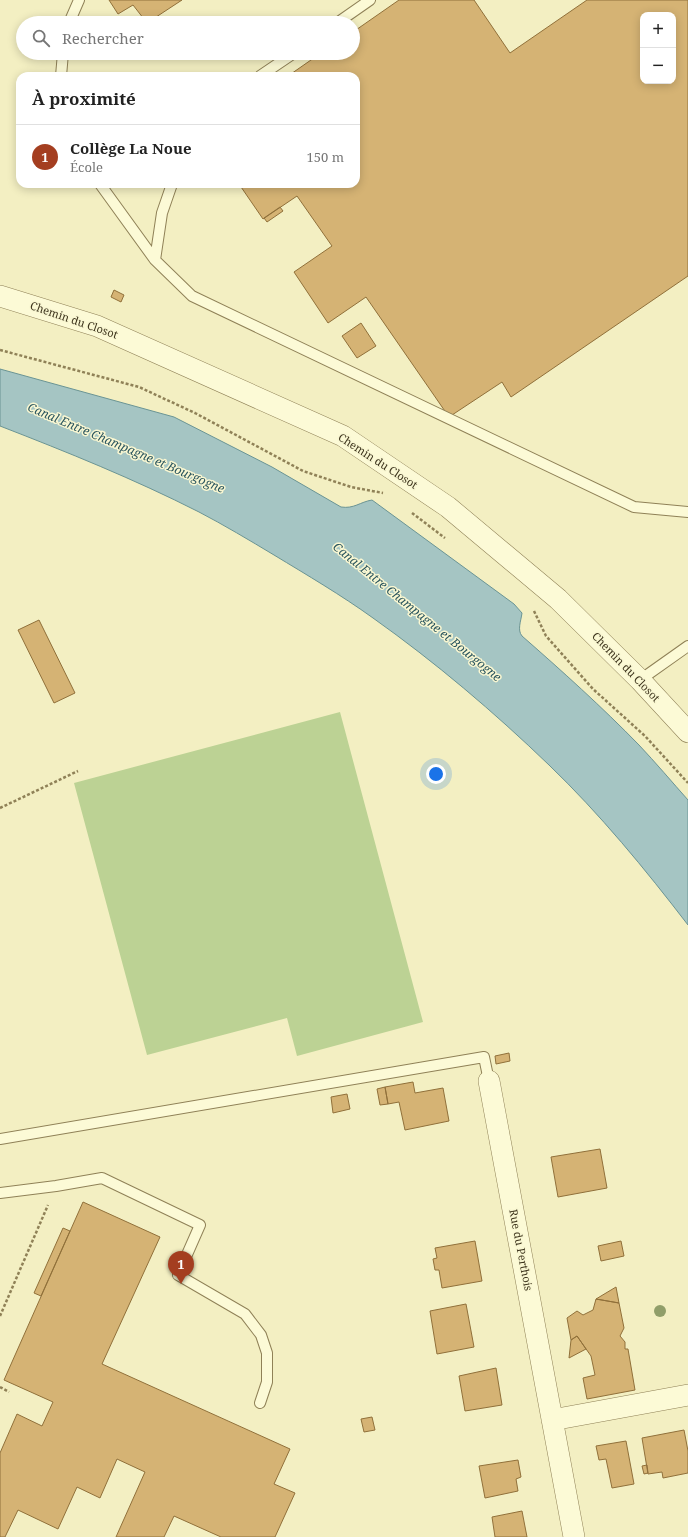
<!DOCTYPE html>
<html lang="fr">
<meta charset="utf-8">
<style>
body{margin:0;font-family:"Noto Serif",serif;background:#f2f2f2;color:#222}
.controls{position:absolute;right:12px;top:12px;display:grid;overflow:hidden;border-radius:8px;box-shadow:0 2px 10px #0003}
.controls button{width:36px;height:36px;display:grid;place-items:center;padding:0;border:0;border-bottom:1px solid #e0e0e0;background:#fff;color:#222;font:20px sans-serif}
.you{position:absolute;left:436px;top:774px;width:14px;height:14px;margin:-10px;border:3px solid #fff;border-radius:50%;background:#1a73e8;box-shadow:0 0 0 6px #1a73e833}
.badge{display:grid;place-items:center;width:26px;height:26px;border-radius:50%;background:#a43e20;color:#fff;font-size:13px;font-weight:700}
.pin{position:absolute;translate:-50% -33px;filter:drop-shadow(0 1px 2px #0008)}
.pin::after{content:'';position:absolute;top:21px;width:14px;height:12px;background:inherit;clip-path:polygon(0 0,100% 0,50% 100%)}
.list{margin:0;padding:0;list-style:none}
h2{display:flex;justify-content:space-between;align-items:center;height:52px;margin:0;padding:0 16px;font-size:17px}
h2 small{font-size:13px;font-weight:400;color:#767676}
.list li{display:grid;grid-template-columns:26px 1fr auto;gap:12px;align-items:center;box-sizing:border-box;height:64px;padding:0 16px;border-top:1px solid #e0e0e0}
.list b{display:block;font-size:15px;white-space:nowrap}
.list p{margin:0;font-size:13px;white-space:nowrap;color:#767676}
.list em{font-size:13px;font-style:normal;color:#767676}
.icon{flex:none;width:22px;height:22px;fill:none;stroke:currentColor;stroke-width:2;stroke-linecap:round;stroke-linejoin:round}
.map{position:relative;flex:none;width:688px;height:1537px;overflow:hidden}
.search{position:absolute;background:#fff;box-shadow:0 2px 10px #0003;left:16px;top:16px;width:344px;height:44px;display:flex;align-items:center;gap:10px;box-sizing:border-box;padding:0 14px;border-radius:22px;color:#767676;font-size:15px}
.panel{position:absolute;background:#fff;box-shadow:0 2px 10px #0003;left:16px;top:72px;width:344px;height:116px;border-radius:12px}
.map>svg:first-child{display:block}
.green{fill:#bcd294}
.water{fill:#a5c5c3;stroke:#6a9494}
.building{fill:#d5b374;stroke:#90703a;fill-rule:evenodd}
.lines{fill:none;stroke-linecap:round;stroke-linejoin:round}
.lane-casing{stroke:#8f8157;stroke-width:12}
.street-casing{stroke:#8f8157;stroke-width:22}
.path{stroke:#8f8157;stroke-width:2.5;stroke-dasharray:3 2;stroke-linecap:butt}
.lane{stroke:#fcfad6;stroke-width:10}
.street{stroke:#fcfad6;stroke-width:21}
.tree{fill:#909e69}
.labels{text-anchor:middle;stroke-width:3;stroke-linejoin:round;paint-order:stroke}
.street-label{font-size:11px;fill:#3d341c;stroke:#f9f7d2}
.water-label{font-size:12px;font-style:italic;fill:#2a555e;stroke:#f9f7d2}
</style>
<div class="map">
<svg width="688" height="1537" viewBox="0 0 688 1537">
<rect width="100%" height="100%" fill="#f3efc2"/>
<path class="green" d="M340,712L423,1022L297,1056L287,1018L147,1055L74,783Z"/>
<path class="water" d="M0,369L174,417L272,467L341,507C354,509 360,502 372,500L514,604L522,613C521,621 517,630 522,636C562,671 602,707 639,745C656,763 672,782 688,800V925C645,869 600,814 549,765C494,712 435,662 373,618C341,595 307,575 274,555C249,540 224,525 199,512C134,479 67,452 0,426Z"/>
<path class="building" d="M109,0H182L147,23L133,5L118,14Z
M399,0H474L510,53L587,0H688V276L511,397L502,382L449,417L366,297L328,323L294,272L332,246L297,196L263,219L239,184H356V76H288L321,53H353V32ZM643,15H673V81H643Z
M280,207L283,211L267,222L264,218Z
M114,290L124,295L121,302L111,297Z
M361,323L376,346L357,358L342,336Z
M39,620L75,693L54,703L18,630Z
M509,1053L510,1061L496,1064L495,1056Z
M413,1082L415,1093L443,1088L449,1121L405,1130L399,1102L388,1104L385,1087Z
M385,1087L388,1104L380,1105L377,1089Z
M347,1094L350,1109L333,1113L331,1097Z
M600,1149L607,1188L558,1197L551,1157Z
M83,1202L160,1237L102,1364L290,1449L274,1484L295,1493L275,1537H221L174,1516L164,1537H116L145,1472L117,1459L100,1498L77,1487L58,1529L18,1510L5,1537H0V1453L17,1414L42,1426L53,1402L4,1380Z
M63,1228L70,1231L41,1296L34,1293Z
M475,1241L482,1281L442,1288L439,1270H435L433,1259L437,1258L435,1248Z
M621,1241L624,1256L601,1261L598,1246Z
M616,1287L619,1303L596,1299Z
M596,1299L619,1303L624,1328L620,1336L625,1342V1349H628L635,1390L587,1399L583,1378L595,1375L591,1356L577,1336L571,1340L567,1318L577,1311L583,1315L593,1310Z
M466,1304L474,1347L437,1354L430,1311Z
M577,1336L586,1349L569,1358L571,1340Z
M496,1368L502,1405L465,1411L459,1376Z
M372,1417L375,1430L364,1432L361,1419Z
M684,1430L688,1451V1473L663,1478L662,1472L648,1474L642,1438Z
M626,1441L634,1484L612,1488L606,1459L599,1460L596,1446Z
M518,1460L521,1477L516,1479L518,1491L485,1498L479,1466Z
M647,1465L648,1473L644,1474L642,1466Z
M522,1511L527,1537H495L492,1517Z"/>
<g class="lines">
<defs>
<path id="lane" d="M69,23L79,0
M337,23L370,0
M61,76L63,53
M260,76L294,53
M100,184L155,260L192,296L634,507L688,512
M155,260L162,213L172,184
M640,680L688,646
M0,1139L484,1057L489,1081
M0,1193L56,1186L102,1178L200,1225L178,1275L245,1314L261,1335L267,1353V1382L260,1403"/>
<path id="street" d="M0,296L97,326L343,436L448,507L558,599L640,680L688,732
M489,1081L574,1537
M552,1420L688,1395"/>
</defs>
<use href="#lane" class="lane-casing"/>
<use href="#street" class="street-casing"/>
<path class="path" d="M0,350L139,387L195,413L303,471L351,487L383,493
M412,513L445,538
M534,611L546,636L593,689L645,736L688,783
M0,808L78,771
M0,1316L48,1205
M0,1387L9,1392"/>
<use href="#lane" class="lane"/>
<use href="#street" class="street"/>
</g>
<circle class="tree" cx="660" cy="1311" r="6"/>
<g class="labels">
<g class="street-label">
<text transform="translate(74 320) rotate(19)" y="4">Chemin du Closot</text>
<text transform="translate(378 461) rotate(33)" y="4">Chemin du Closot</text>
<text transform="translate(626 667) rotate(46)" y="4">Chemin du Closot</text>
<text transform="translate(521 1250) rotate(79)" y="4">Rue du Perthois</text>
</g>
<g class="water-label">
<text transform="translate(126 448) rotate(23)" y="4">Canal Entre Champagne et Bourgogne</text>
<text transform="translate(417 612) rotate(39)" y="4">Canal Entre Champagne et Bourgogne</text>
</g>
</g>
</svg>
<div class="controls">
<button>+</button>
<button>−</button>
</div>
<div class="you"></div>
<div class="pin badge" style="left:181px;top:1284px">1</div>
<div class="search"><svg class="icon" aria-label="search" viewBox="0 0 24 24"><circle cx="10" cy="10" r="6"/><path d="M15 15l6 6"/></svg>Rechercher</div>
<section class="panel">
<h2>À proximité<small></small></h2>
<ul class="list">
<li><span class="badge">1</span><div><b>Collège La Noue</b><p>École</p></div><em>150 m</em></li>
</ul>
</section>
</div>
